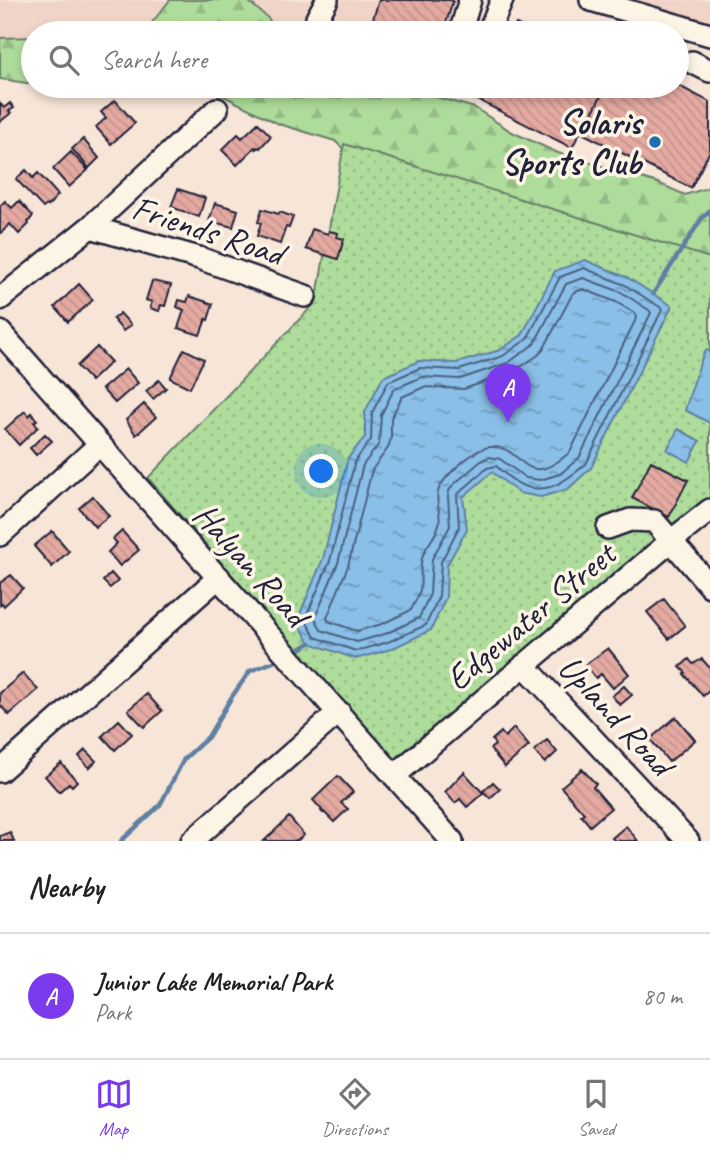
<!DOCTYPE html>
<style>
body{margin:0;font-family:Caveat,sans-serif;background:#f6f6f6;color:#222}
.you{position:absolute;left:322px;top:472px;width:24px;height:24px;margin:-18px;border:5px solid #fff;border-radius:50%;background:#1a73e8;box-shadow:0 0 0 10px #1a73e833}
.badge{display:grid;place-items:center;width:46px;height:46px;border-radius:50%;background:#7c3aed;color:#fff;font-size:23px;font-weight:700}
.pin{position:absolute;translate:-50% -58px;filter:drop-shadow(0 2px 4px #0008)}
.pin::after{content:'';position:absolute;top:37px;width:24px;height:21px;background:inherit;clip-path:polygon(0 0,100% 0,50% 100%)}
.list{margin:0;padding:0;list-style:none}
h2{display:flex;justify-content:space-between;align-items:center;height:91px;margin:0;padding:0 28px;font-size:30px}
h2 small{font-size:23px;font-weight:400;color:#767676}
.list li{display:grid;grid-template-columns:46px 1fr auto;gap:21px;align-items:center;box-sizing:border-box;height:126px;padding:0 28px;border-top:2px solid #e0e0e0}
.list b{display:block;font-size:26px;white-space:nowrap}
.list p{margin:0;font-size:23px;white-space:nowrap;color:#767676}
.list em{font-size:23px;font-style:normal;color:#767676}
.icon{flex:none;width:38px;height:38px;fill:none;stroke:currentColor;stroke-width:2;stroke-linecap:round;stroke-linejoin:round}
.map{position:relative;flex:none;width:710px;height:841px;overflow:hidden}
.search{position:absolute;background:#fff;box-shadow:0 4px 10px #0003;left:21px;right:21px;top:21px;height:77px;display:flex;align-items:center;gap:18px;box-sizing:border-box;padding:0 24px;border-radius:38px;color:#767676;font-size:26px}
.sheet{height:217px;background:#fff}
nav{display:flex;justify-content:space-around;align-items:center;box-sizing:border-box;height:98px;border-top:2px solid #e0e0e0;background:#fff;font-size:19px;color:#767676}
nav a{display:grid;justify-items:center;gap:4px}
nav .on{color:#7c3aed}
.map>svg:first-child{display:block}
.built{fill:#f1d4c8}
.forest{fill:url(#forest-firs);stroke:#687f6a;stroke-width:2}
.park{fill:url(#park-dots);stroke:#687f6a;stroke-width:2}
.water{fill:url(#water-ripples);stroke:#6080a2;stroke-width:2}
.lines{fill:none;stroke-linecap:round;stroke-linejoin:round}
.shore{stroke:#4c6180;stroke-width:2}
.stream{stroke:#6080a2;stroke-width:4.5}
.building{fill:url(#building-back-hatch);stroke:#22223b;stroke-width:2}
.minor-casing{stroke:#22223b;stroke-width:26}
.minor{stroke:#fcf5e5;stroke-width:21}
.poi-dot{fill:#1f6fb2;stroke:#fcf5e5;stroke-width:2.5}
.labels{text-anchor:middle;stroke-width:7;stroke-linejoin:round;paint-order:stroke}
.poi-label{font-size:35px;font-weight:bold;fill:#22223b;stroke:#fcf5e5;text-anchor:end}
.street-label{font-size:35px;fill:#22223b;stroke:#fcf5e5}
</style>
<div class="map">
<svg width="710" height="841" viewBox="0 0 710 841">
<defs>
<pattern id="forest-firs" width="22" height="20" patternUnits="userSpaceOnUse" patternTransform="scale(1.75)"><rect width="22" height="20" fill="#aedc9a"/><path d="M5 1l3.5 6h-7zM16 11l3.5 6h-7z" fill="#95bc86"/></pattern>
<pattern id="park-dots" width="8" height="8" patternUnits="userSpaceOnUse" patternTransform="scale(1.75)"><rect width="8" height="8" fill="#aedc9a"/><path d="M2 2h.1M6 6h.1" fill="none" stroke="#95bc86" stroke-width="1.8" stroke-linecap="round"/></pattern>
<pattern id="water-ripples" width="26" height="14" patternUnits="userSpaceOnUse" patternTransform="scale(1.75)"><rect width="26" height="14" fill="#8abfe7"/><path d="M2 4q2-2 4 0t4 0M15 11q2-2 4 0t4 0" fill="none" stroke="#709bbc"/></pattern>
<pattern id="building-back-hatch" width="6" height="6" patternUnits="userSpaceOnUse" patternTransform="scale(1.75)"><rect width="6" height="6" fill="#e4aaa2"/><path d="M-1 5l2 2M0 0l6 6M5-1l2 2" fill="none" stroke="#c3928c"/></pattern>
</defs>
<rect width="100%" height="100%" fill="#f7e6d8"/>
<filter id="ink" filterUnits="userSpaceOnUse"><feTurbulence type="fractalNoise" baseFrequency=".0143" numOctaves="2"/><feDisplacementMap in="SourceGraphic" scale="14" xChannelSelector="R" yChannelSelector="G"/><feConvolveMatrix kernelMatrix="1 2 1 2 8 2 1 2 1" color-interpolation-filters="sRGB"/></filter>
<g filter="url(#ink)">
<path class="built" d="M0,0H484L471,33H33V55L0,56Z
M591,0H710V35Z"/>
<path class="forest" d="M170,0H247L269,19L275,33H134L150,25Z
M33,37V84L0,79V38Z
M188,86H397L475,108L512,132L558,153L658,183L685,195L707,188L710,183V278L361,166L335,141L279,124L212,90Z"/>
<path class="park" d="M344,144L710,258V517L393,761L148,478L316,302Z"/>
<path class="water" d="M585,260L628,278L672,306L591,468L568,489L541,497L519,493L492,472L463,497L467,529L447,565L446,597L431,630L391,649L356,659L310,643L297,621L323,559L348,458L365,437V412L383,377L419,361L457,363L500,350L522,335L555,271Z
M706,350L710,351V423L685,410L701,360Z
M678,429L700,441L689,462L667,450Z"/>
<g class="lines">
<path class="shore" d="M584,268L625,285L660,307L662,310L586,464C568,479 549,495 524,486C514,483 504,473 496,466L487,468L457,495L459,527L441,562L439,596L426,625L388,642L356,651L315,637L305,619L330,561L355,461L371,440L372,413L388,382L420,368L459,370L503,356L527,339L560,277Z
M583,278L621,292L649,310L651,313L579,458L560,474L540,480L526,478L500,459L489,457L481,461L453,485L449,491L448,497L450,526L432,559L430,594L419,618L385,634L357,642L321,630L315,618L338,563L363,465L379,444L381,415L394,389L422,377L460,379L508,363L534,344L566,284Z
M583,289L616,302L636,314L637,317L570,452C521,495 526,444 490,447C475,448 441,478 438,492C435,502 442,514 439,524C437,536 425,546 422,558C419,568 422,580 420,590C418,597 414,604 411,610L382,624L357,631L328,621L327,618L348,566L372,470L388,448L391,438V418L402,397L424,387L464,389L513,372L537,356L543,350L573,293Z"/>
<path class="stream" d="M653,294L702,218L710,210
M300,649L310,643
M121,841L160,805L184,759L208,737L231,698L250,671L276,661"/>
</g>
<path class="building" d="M379,0H450L453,1L443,33H411L372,22Z
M516,24L535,33H512Z
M677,85L710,102V151L691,188L582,133L606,86Z
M486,86H606L582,133L580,132L572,148L478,100Z
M115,100L135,123L111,144L96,127L106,118L101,112Z
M0,103L4,108L10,103L14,108L9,111L11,113L0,122Z
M258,123L271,136L260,148L258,147L256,149L255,147L237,165L222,150L238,134L242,138Z
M83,139L99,158L89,168L72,149Z
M71,152L88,170L69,187L53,169Z
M26,170L33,178L38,173L58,195L48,206L47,205L43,208L16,179Z
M178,189L205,198L199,217L171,207Z
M5,201L12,208L19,201L33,216L28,222L29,224L19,234L10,224L0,234V206Z
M215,203L238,210L233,227L209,221Z
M262,209L279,214L280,212L293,217L289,228L286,227L280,244L257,236L261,223L258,222Z
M312,229L328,234L329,231L338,233L337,237L344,239L338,259L306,249Z
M152,281L171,285L165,306L161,305L159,311L150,308L152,302L146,300Z
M79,284L93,300L68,322L55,307Z
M189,296L213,304L208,320L206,319L200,335L178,328L184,310L177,307L179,300L187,302Z
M120,313L131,325L123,331L113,319Z
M97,347L111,362L91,381L77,366Z
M184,349L204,359L190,388L170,378Z
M126,369L138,383L115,403L102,389Z
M159,380L166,388L153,399L146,391Z
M144,404L156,417L136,435L126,420Z
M25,411L29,416L31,413L37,420L34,422L38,427L19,445L5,429Z
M45,434L52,441L36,455L30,448Z
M651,461L688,480L669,517L632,498Z
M93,496L109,516L95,527L79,508Z
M52,531L69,551L52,567L34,546Z
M122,531L139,550L120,566L108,552L117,543L113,539Z
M111,573L118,581L110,588L103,581Z
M11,575L23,588L4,606L2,603L0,605V583Z
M664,599L685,626L669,639L647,612Z
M608,648L629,674L613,688L601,674L596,678L585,665Z
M689,659L693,664L702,659L710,668V690L703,696L684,674L686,673L680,667Z
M23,673L38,690L9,715L0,705V693Z
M624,686L632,695L620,705L612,696Z
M147,694L162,711L144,727L128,710Z
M676,717L695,740L669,762L650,739Z
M119,720L132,734L115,750L102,736Z
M514,728L529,746L505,767L490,749L495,745L492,740L501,732L505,737Z
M547,740L557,752L545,763L534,751Z
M85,750L96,761L89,768L79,756Z
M61,763L77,781L72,786L69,783L59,792L45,776Z
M582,769L596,784L593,787L611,808L590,826L581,815L584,813L561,787Z
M464,772L483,793L467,807L460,799L455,803L445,792Z
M338,776L353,792L341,803L348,809L334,822L324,812L323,813L321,811L322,810L313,800Z
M493,782L500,789L490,798L483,791Z
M289,817L304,835L297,841H264Z
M626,826L638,841H615L612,838Z
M10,832L14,841H0V836Z"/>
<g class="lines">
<defs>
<path id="minor" d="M327,0L317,18C320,27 325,31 334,33
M591,0L710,35
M460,33L470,0
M488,33L502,0
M692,62L710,71
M467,87V86
M90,227L199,258L305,296
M0,299L90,227L217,109
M0,332L452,841
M608,528L630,520L654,521L710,586
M0,535L100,444
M524,665L688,841
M0,771L219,577
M394,776L671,541L710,510
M192,841L339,712"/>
</defs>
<use href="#minor" class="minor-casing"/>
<use href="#minor" class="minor"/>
</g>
</g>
<circle class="poi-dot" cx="655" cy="142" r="7"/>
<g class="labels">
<g class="poi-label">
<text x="641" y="134">Solaris<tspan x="641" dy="40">Sports Club</tspan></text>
</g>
<g class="street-label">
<text transform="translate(208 230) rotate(18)" y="12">Friends Road</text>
<text transform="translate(251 564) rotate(48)" y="12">Halyan Road</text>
<text transform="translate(530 616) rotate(-40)" y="12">Edgewater Street</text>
<text transform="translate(616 715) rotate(47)" y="12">Upland Road</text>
</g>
</g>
</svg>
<div class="you"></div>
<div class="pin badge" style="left:508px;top:422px">A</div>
<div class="search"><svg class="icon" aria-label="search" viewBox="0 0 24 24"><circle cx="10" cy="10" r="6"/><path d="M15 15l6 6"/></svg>Search here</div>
</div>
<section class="sheet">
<h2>Nearby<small></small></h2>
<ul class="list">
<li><span class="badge">A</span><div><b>Junior Lake Memorial Park</b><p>Park</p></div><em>80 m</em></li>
</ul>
</section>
<nav>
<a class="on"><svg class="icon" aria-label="map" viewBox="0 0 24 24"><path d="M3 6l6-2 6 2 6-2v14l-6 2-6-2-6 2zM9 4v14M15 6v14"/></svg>Map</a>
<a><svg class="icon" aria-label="directions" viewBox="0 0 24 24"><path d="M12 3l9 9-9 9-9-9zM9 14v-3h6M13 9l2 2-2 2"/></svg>Directions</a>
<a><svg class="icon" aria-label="saved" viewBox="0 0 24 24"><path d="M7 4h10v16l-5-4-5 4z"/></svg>Saved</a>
</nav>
